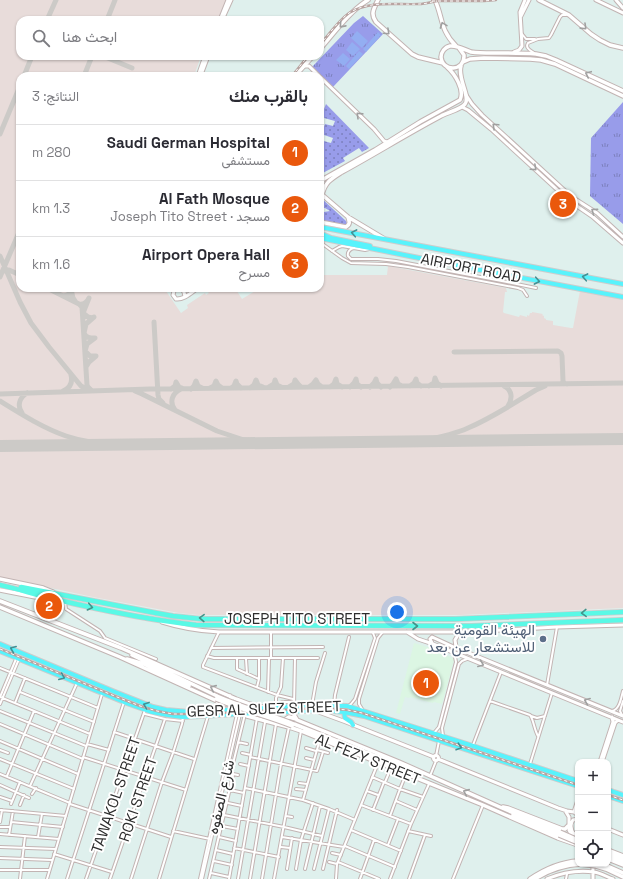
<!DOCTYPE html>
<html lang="ar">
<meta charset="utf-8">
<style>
body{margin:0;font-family:"Space Grotesk",Vazirmatn,sans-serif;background:#f2f2f3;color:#2b2b33;direction:rtl}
.controls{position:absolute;right:12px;bottom:12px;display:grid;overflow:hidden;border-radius:8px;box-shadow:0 1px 3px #0004}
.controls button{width:36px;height:36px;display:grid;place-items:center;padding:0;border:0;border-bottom:1px solid #e1e1e2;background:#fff;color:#2b2b33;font:20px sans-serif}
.you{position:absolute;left:397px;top:612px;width:14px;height:14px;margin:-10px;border:3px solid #fff;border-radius:50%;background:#1a73e8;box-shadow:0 0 0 6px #1a73e833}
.badge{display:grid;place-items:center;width:26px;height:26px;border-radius:50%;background:#ea580c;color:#fff;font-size:13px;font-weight:700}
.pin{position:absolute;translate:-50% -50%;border:2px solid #fff;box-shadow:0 1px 4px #0006}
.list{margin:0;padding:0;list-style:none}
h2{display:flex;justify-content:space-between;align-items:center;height:52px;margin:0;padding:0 16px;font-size:17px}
h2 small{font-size:13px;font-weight:400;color:#7c7c81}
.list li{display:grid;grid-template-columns:26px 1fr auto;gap:12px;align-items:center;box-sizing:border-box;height:56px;padding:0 16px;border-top:1px solid #e1e1e2}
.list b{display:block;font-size:15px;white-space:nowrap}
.list p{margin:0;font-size:13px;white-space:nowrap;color:#7c7c81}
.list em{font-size:13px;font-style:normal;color:#7c7c81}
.icon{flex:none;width:22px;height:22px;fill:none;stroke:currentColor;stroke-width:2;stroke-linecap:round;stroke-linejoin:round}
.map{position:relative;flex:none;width:623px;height:879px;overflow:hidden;direction:ltr}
.search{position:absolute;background:#fff;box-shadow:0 1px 3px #0004;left:16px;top:16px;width:308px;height:44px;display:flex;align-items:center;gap:10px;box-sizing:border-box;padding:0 14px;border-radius:12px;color:#7c7c81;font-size:15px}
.panel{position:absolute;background:#fff;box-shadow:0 1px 3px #0004;left:16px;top:72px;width:308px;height:220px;border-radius:12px;direction:rtl}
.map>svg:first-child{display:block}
.medical{fill:#dcf6e3}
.airport{fill:#e8dcda}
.grass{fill:url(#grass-dots)}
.park{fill:url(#park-tufts)}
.pitch{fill:#93aef2}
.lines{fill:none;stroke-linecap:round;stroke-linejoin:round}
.taxiway{stroke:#cccac7;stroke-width:5}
.runway{stroke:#cccac7;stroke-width:12}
.minor-casing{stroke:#c2b4b3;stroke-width:4}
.tertiary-casing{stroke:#c2b4b3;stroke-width:5}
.secondary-casing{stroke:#c2b4b3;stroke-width:5.5}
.primary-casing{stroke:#cdcdcd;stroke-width:6}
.trunk-casing{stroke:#cdcdcd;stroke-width:6}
.minor{stroke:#fff;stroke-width:2}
.tertiary{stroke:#fff;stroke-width:3}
.secondary{stroke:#fff;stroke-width:3.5}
.primary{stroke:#58f3fc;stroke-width:4}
.trunk{stroke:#5af9e6;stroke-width:4.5}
.rail-casing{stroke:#b9a4a1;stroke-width:2.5}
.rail{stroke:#fff;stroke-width:1;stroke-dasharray:3;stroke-linecap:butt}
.secondary-bridge-casing{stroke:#c2b4b3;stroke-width:5.5;stroke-linecap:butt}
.secondary-bridge{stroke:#fff;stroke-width:3.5}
.oneway{stroke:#a0a0a0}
.oneway2{stroke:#429094}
.oneway3{stroke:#44938a}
.service-dot{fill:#5c6f8a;stroke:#fff;stroke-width:1.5}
.labels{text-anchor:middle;stroke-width:4;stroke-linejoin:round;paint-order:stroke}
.street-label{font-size:15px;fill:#2d2d2d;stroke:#fff}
.service-label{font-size:15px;fill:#4e5e75;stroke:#fff;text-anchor:end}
</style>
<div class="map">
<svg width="623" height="879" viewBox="0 0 623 879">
<defs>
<pattern id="grass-dots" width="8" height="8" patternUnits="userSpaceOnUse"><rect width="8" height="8" fill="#989cea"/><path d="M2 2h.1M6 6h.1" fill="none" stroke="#7c80be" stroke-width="1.8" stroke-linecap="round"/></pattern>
<pattern id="park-tufts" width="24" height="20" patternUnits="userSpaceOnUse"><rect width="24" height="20" fill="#989cea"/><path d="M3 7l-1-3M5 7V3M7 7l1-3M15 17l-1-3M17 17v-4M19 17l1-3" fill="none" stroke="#7c80be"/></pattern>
</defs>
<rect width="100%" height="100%" fill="#dff0ed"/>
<path class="medical" d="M414,643L431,648V649L453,658L454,660L442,704L434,702L433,703L410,697L409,698L405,697L400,714L396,713Z"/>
<path class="airport" d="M0,0H227L219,20H20V56H201L194,76H20V288H169L166,291L181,313L188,308L187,305L205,293L206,295L209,293L207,291L212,288H235L242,299L260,288H320V276H324V275H387L388,266L506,288L507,292H505L503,312L504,313L519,317L520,315L527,317V315L529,316L530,313H532V312L543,314L542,315L544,316V318L546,319V320L553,321V325L571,328H573L580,291L623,299V608L460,615H199L179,613L93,597L0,577Z"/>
<path class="grass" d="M326,104L369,148L362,152L359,148L343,158L345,161L321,174H320V156L323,157L324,152L320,150V140L331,143L333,138L321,134L325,124L333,126L335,121L324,118L322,114Z
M320,197L346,221L347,223L346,225H342L320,220V216L324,212L330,211L325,208H321L320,210Z"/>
<path class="park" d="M363,16L383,34L333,87L312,67L354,23Z
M623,102V224L590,196L591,138Z"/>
<path class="pitch" d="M357,31L368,41L362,48L351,38Z
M378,32L381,35L366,52L363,49Z
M352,42L360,49L353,56L346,50Z
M359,51L363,54L349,69L346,66Z
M343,53L350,59L344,66L336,60Z"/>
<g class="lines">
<path class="taxiway" d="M47,20L56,0
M107,20L115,0
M103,56L132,68
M24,76L32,56
M84,76L92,56
M0,134L20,86
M0,256L20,302L31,323L49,347L81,386L88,390
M4,271L9,270L20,275
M0,277L20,230
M47,288L79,304L82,307L87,385L88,387L91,390
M63,296L68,295L71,289L73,298L75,301
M79,304C84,305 87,302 89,298L83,313L88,317L92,318L94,317L86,324L84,333C86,338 90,338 95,338L87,344L85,351L90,356H96L89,362L86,367
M154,322L158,395L159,399L163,403
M454,352L558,351L561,353L562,356L563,381L564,383L567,384
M410,386L414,383L416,379L417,383L421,386
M429,386L434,383L435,378L437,383L441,386
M504,386C512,390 513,398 508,406
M269,387L274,384L275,380L277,385L281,387
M289,387L294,384L295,380L298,384L301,387
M309,387L313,384L316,380L318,384L322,387
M330,387L334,384L336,379L337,384L342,387
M350,387L354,383L356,379L357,384L361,387
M370,387L374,383L376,379L377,383L381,387
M390,387L393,384L396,379L398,384L402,386
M210,388L214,386L216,381L218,385L222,388
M231,388L234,386L236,381L237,384L241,388
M250,388L254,385L256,380L258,385L263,387
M171,389L175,386L176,382L179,387L182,388
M191,389L194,386L196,381L198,386L202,388
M63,391C70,388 73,383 71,375
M135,391L142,394L217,431L244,440L267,443
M0,394L150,389L623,383
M0,401C21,414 43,428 66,436C81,441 96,443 112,444
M175,410C169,402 172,393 181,389
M22,413C17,406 19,398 27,393
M420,441C436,438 453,435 468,428C492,418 514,403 536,390L545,386"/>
<path class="runway" d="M0,446L623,439"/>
<defs>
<path id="minor" d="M522,34L526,39H535
M534,53C530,50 525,48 528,43L538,39L549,38L551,35L560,17L562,15H566
M320,240L324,245L342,258L351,263L386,264L408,267L518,288L523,290L527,296
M354,248C350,249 347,252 348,256L351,259H378L396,261L507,282L536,288
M332,251L339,247L342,246L365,250L369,249
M65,602L66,609L100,631L105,638L156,659
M219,632L203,665V667L277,695L293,699
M211,648L323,647
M207,656L214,658H318
M271,658V632
M237,659V669L259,679
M246,659L247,674
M0,668L98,708
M547,685L557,627
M257,687L259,679V659
M20,692L94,722
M268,692L269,659
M0,697L90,734
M0,697L16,659
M490,701L530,715C534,721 534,729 538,736
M282,702H293
M15,703L25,678
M0,704L19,659
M312,705L316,682L325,653
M334,705L335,695L349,637
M294,706L295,658
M348,706L351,704L355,699L375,638L373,633
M276,707V698L281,687L283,658
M362,709L359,704V699L378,638L382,633
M0,711L86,746
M612,711C620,709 621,698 623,691
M145,714L165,719L183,721
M622,715L620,711L623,701
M531,716L537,718L545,716
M0,724L83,759
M114,732L194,759
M434,733L439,727L456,662L455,657L452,652
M443,736L442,728L459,664L462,661L467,659
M0,741L78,774
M238,742L247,744
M87,744L109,750
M473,745L501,672
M306,748L316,751
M0,750L8,753
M317,750L328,753
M242,753L251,755
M436,756L439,741
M83,757L186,790
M250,757L317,771L323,752
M306,758L314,760
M0,759L74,789
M240,764L249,766
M530,764L552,693
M0,774L70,803
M233,774L238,775
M406,774L400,789L423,797
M7,776L34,711
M430,776L436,761
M372,777L400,789L390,816
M385,782L391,768
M299,783L307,784
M0,785L29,798
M30,786L77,683
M245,788L303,800L329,809L355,820
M296,789L306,790
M230,790L244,793
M367,791L378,795
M32,794L36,788
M0,797L12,801
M303,800L320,739
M396,801L417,810
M228,803L242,806
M11,804L20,782
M70,804L171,837
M20,805L24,795
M361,805L411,824
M0,810L66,816
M373,810L384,782
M224,815L284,827L322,836
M286,816L292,817
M0,822L2,810
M11,822L63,827
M222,826L238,829
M0,827H10
M351,830L401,851
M173,831L210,839
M408,831L431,836
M0,834L59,839
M9,835L13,811
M38,837L42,814
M219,837L236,841
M282,837L344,847
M388,845L398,819
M345,846L395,867
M0,847L56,849
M281,847L290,848
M234,848L279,857
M216,850L233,854
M332,853L341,855
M54,854L112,872
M0,858L52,860
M214,861L232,865
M329,862L337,864
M338,862L379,879
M287,869L292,838
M296,869L301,840L313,803
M305,869L320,806
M314,869L329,809
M323,869L337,810
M0,870H49
M211,873L229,877
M20,879L25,836
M47,879L102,694
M67,879L124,702
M86,879L145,710
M110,879L165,719
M131,879L162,782L173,753L182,724L183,717
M159,879L208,716
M200,879L237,714
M202,879L240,714
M209,879L233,775L231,772L245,714
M229,879L257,718
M238,879L265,722
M250,879L276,724
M262,879L281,764L289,727
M274,879L301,731
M336,879L337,864L378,763
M360,879L374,840
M390,879L411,824L429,784
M409,879L425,835
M453,879L483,805
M566,879L567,874"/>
<path id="tertiary" d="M596,0L623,13
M616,0L623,8
M521,16L529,0
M220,20L228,0
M222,20L231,0
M514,52L519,50L522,46L520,12L525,0
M304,66H309L319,76
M198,76L205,56
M204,76L202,72L208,56
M320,77L374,129L384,141L387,142
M466,95L472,104L482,115L563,189L572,197L597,213L623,237
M462,107L468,110L491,129L564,196L571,202L593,217L623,243
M176,288L174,291L173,295L176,299C184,300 192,292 198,288
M181,288L184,292L185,297
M162,622C181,628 199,631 219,632H466L557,627L623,625
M407,632L418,639L433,644L623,722
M464,633L458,635L455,640L456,647L459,649L623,716
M432,643L430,639L432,637L458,649
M316,711L346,722L434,757
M433.5 758a2.5 2.5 0 1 1 5 0a2.5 2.5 0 1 1-5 0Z
M438,759L558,808L567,811L574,812L578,815
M600,762L613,722L612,717
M602,762L615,723L618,720
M566,812L569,817V830L573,838
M574,812L578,800
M608,829L623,835
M574,835C571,830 569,825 573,820L578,819
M591,864L593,868V879
M547,879C561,873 579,870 594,872C601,873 607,877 613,879"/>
<path id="secondary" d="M378,0C374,8 370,14 376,22L412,54L418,57L443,63
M435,0C443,18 440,30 456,46
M539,0L569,15L591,34L600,40L610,45L623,48
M459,48L464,55C465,72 442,72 441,57C441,52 445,47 450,46C457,45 465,50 471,52C478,53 486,53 493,53C507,53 522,53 536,54L546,56L556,60L623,91
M320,49C334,33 350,11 368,0
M463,62L470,59L484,58L530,59L541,60L555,64L623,96
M295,76L313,56
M320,181L375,150L420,122L460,100C465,90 455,74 447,67
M320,193L348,217L383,238
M322,195C325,182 331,179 342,172C375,154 407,134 441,116C446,113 462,109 465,104C471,97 457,78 461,66
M320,222L346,227C351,224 349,221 348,217
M0,579L43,588L53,592
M0,590L46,599
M0,601L121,648L236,699L249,704L262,707
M0,607L120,657L217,701C220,704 220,709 215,710
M132,655L217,696
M127,659L144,664L189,686
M218,701L224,704H227L231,700L230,696
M294,711V715L297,720L399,762L502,808L560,832
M245,714L247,716L289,727L301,731L483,805L558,838L578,845
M285,722L286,719L289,717L296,719
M294,724L408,769H413
M305,730L384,762L403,770
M503,807L508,808L562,829H565L568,826
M513,815L559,835
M573,833L578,837
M608,850L623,856
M608,853L623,859
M608,856L623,862
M608,859L623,865
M603,864L623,873
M596,866L606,869L623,877
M530,879C545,869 560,862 578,861
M535,879C549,870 564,865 581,864"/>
<path id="primary" d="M320,227L623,284
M320,233L331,238L370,246
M320,238L454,265L623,297
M0,644L115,692L153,707L166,710L190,712L244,709
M0,651L124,702L152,712L168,715L183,717L255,713
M251,709L316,705L347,706L473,746L578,781
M344,712L345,718L351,722L353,725
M264,713L323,710L344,712L364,716L578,786
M608,790L623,795
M608,796L623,801"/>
<path id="trunk" d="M0,585C18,589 36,595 54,599C101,610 148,620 196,625L471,626L623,620
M21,587L156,613L173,616L202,619H455L623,612
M476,631L486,627"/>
</defs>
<use href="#minor" class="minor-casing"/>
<use href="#tertiary" class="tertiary-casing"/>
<use href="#secondary" class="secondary-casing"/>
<use href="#primary" class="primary-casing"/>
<use href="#trunk" class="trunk-casing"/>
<use href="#minor" class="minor"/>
<use href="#tertiary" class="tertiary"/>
<use href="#secondary" class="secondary"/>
<use href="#primary" class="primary"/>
<use href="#trunk" class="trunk"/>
<defs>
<path id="rail" d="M432,1H484L496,0
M320,45C329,34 338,21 349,13C370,0 395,5 419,4C425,4 431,2 437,1
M292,76L308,56
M0,649L117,697L140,706L157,711L173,714H200L321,708L348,710L362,713L578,785
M608,795L623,800"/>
</defs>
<use href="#rail" class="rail-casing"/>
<use href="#rail" class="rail"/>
<defs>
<path id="secondary-bridge" d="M217,696C242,707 269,714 294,724
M216,699C241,710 267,716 292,726
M560,832L578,840
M559,835L578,843
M581,864L596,866"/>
</defs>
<use href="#secondary-bridge" class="secondary-bridge-casing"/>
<use href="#secondary-bridge" class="secondary-bridge"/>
</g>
<defs><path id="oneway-chevron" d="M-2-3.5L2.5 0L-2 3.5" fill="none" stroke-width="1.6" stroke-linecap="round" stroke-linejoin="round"/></defs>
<g class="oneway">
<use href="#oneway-chevron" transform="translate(342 25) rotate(132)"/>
<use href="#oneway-chevron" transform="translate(443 25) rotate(-110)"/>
<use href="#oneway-chevron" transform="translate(584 27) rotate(44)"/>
<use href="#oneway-chevron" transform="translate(387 32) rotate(43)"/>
<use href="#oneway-chevron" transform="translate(588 74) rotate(-155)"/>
<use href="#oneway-chevron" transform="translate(359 115) rotate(-136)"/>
<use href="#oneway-chevron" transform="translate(495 126) rotate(-137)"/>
<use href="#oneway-chevron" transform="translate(534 168) rotate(42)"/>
<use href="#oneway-chevron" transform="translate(594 211) rotate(-144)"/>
<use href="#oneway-chevron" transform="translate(481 664) rotate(22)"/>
<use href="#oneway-chevron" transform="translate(213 688) rotate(-156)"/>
<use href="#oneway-chevron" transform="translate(587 701) rotate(-158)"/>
<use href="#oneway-chevron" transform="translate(466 792) rotate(-156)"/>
</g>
<g class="oneway2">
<use href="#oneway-chevron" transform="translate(354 233) rotate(-169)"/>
<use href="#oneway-chevron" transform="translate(585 277) rotate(-169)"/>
<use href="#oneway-chevron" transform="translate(537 281) rotate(11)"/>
<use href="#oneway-chevron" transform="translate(13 649) rotate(-158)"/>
<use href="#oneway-chevron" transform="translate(62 677) rotate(23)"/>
<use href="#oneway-chevron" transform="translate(146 705) rotate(-160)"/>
<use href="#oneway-chevron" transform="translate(459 747) rotate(18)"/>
</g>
<g class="oneway3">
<use href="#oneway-chevron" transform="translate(90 607) rotate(12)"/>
<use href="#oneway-chevron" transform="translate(584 613) rotate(178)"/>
<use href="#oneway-chevron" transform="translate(202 618) rotate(-178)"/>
<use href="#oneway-chevron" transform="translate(415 626)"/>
</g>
<circle class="service-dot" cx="543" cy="639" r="4"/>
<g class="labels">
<g class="street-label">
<text transform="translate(471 268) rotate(11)" y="5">AIRPORT ROAD</text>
<text x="297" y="624">JOSEPH TITO STREET</text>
<text transform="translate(264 709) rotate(-2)" y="5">GESR AL SUEZ STREET</text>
<text transform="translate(368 759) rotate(22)" y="5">AL FEZY STREET</text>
<text transform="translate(116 795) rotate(-71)" y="5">TAWAKOL STREET</text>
<text transform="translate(221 797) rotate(-77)" y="5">شارع الصفوه</text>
<text transform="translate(138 799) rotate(-71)" y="5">ROKI STREET</text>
</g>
<g class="service-label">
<text x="535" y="635">الهيئة القومية<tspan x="535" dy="17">للاستشعار عن بعد</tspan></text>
</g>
</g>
</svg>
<div class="controls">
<button>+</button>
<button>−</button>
<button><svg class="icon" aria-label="locate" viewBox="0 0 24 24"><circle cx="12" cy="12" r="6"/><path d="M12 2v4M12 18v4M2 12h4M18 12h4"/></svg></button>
</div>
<div class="you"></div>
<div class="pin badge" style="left:426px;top:683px">1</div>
<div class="pin badge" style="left:49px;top:606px">2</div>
<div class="pin badge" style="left:563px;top:204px">3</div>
<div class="search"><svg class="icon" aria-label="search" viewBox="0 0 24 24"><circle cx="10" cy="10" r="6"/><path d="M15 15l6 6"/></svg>ابحث هنا</div>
<section class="panel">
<h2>بالقرب منك<small>النتائج: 3</small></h2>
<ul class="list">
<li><span class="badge">1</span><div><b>Saudi German Hospital</b><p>مستشفى</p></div><em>280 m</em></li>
<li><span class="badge">2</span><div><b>Al Fath Mosque</b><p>مسجد · Joseph Tito Street</p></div><em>1.3 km</em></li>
<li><span class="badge">3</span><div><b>Airport Opera Hall</b><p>مسرح</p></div><em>1.6 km</em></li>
</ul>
</section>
</div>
